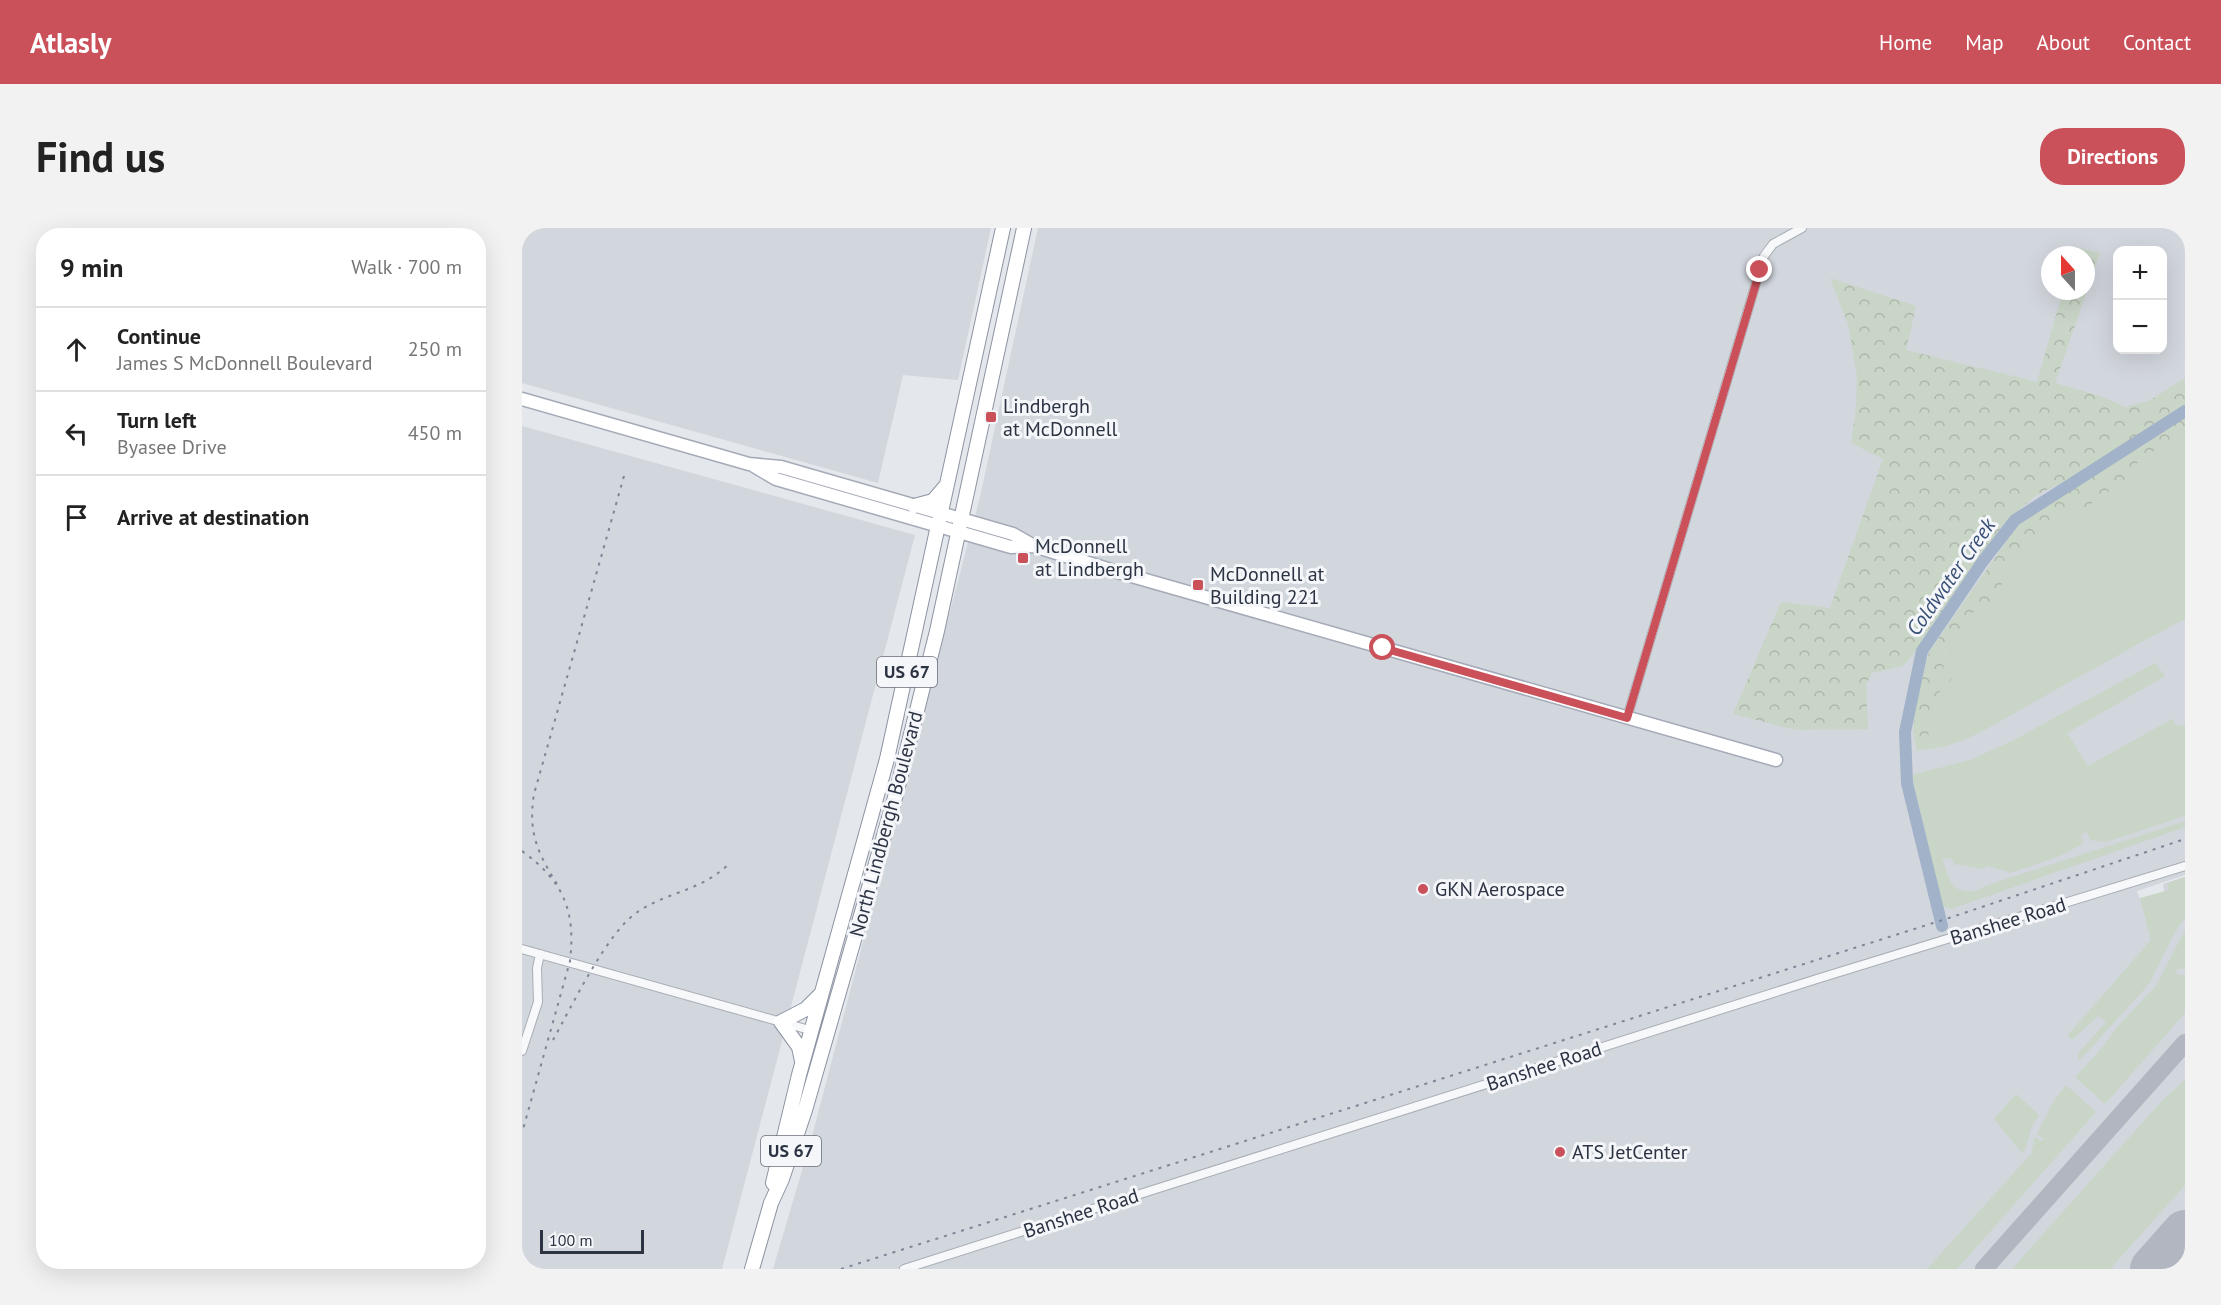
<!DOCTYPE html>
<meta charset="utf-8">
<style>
body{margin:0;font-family:"PT Sans",sans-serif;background:#f2f2f2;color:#222}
.controls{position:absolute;right:18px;top:18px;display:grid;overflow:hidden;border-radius:12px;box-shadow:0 6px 24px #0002}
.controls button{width:54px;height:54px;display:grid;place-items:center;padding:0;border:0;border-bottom:2px solid #e0e0e0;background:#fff;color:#222;font:30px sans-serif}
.compass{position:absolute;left:1519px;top:18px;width:54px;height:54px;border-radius:50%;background:#fff;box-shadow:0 6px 24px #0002;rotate:339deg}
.scale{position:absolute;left:18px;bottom:15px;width:104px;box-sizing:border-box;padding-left:6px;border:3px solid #2c3343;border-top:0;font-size:16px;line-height:21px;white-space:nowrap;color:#2c3343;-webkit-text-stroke:4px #f4f6f9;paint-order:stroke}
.stop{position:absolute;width:18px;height:18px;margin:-14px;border:4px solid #ca505a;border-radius:50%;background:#fff}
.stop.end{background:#ca505a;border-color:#fff;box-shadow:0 2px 6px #0008}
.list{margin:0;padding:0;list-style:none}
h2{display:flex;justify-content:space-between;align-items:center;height:78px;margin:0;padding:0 24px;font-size:26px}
h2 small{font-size:20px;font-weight:400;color:#767676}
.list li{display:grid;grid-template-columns:39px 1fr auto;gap:18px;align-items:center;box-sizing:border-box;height:84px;padding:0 24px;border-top:2px solid #e0e0e0}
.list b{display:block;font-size:22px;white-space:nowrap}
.list p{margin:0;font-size:20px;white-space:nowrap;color:#767676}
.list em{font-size:20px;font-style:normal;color:#767676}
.icon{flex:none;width:33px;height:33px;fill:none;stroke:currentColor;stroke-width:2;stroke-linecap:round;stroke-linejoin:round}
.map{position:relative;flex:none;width:1663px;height:1041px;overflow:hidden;border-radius:24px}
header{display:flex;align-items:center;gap:36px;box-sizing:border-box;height:84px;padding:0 30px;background:#ca505a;color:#fff}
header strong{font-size:28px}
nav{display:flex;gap:33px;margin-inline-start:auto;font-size:21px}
.intro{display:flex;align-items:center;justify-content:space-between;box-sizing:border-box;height:144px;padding:0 36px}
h1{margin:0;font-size:42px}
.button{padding:15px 27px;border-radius:24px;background:#ca505a;color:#fff;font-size:21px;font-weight:700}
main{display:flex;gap:36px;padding:0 36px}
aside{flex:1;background:#fff;border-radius:24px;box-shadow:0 6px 24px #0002}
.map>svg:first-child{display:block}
.built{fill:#d2d6dd;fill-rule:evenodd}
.green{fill:#c9d5c6}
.forest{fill:url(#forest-crowns)}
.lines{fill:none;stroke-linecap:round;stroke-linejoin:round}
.river{stroke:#a1b2c9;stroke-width:12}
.taxiway{stroke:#b1b6c0;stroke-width:18}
.runway{stroke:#b1b6c0;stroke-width:46}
.street-casing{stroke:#a9adb5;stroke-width:10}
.primary-casing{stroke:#a4aab7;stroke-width:15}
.highway-casing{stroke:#8c93a2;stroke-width:16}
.street{stroke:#f7f8fa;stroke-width:8}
.primary{stroke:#fff;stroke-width:12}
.highway{stroke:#fff;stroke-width:14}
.rail{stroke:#7e8595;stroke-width:2;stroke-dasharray:3 6;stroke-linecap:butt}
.route{stroke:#ca505a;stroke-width:8}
.poi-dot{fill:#ca505a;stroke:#f4f6f9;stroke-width:2}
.labels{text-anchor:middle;stroke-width:6;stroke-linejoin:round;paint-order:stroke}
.shield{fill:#f4f6f9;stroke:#686e7a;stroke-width:1.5}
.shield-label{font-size:18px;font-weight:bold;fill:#2c3343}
.poi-label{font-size:20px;fill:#2c3343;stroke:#f4f6f9;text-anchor:start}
.street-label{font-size:20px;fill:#2c3343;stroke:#f4f6f9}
.water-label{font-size:21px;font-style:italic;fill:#384f76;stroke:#f4f6f9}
</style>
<header>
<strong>Atlasly</strong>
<nav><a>Home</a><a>Map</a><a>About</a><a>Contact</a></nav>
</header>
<div class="intro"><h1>Find us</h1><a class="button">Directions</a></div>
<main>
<aside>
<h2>9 min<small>Walk · 700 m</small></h2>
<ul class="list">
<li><svg class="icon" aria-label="ahead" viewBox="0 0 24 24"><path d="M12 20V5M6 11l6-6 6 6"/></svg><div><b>Continue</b><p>James S McDonnell Boulevard</p></div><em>250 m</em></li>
<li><svg class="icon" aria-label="left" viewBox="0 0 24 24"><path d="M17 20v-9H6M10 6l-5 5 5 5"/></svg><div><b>Turn left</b><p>Byasee Drive</p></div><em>450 m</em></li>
<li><svg class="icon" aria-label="arrive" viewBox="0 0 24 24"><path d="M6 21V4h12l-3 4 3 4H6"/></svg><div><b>Arrive at destination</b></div></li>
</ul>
</aside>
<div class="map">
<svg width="1663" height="1041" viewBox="0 0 1663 1041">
<defs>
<pattern id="forest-crowns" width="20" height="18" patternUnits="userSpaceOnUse" patternTransform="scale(1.5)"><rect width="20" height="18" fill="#c9d5c6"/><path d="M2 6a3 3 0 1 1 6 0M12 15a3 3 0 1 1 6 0" fill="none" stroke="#adb7ab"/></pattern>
</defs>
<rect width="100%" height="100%" fill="#e4e7eb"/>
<path class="built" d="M0,0H469L436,152L381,147L356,255L0,155Z
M516,0H1663V647L1615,663L1618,671L1642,664L1641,656L1663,649V1041H251L289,912L458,269ZM1596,22H1640V122H1596ZM1528,27H1564V63H1528Z
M0,198L393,307L200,1041H0Z"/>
<path class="green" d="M1663,211V391C1611,418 1561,447 1510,475C1481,491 1440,519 1406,521C1407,504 1405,482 1414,467C1418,460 1428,453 1434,445L1421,441L1443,387L1453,384L1468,388L1481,360L1476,350L1477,340L1485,332L1504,326V319L1516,314L1527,292L1553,281L1564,279L1581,268L1604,250L1619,230L1653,212L1657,214Z
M1633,435L1643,448L1545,505L1566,538L1650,491L1654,498L1663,497V588L1584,614L1568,612L1565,604L1558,607L1562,615L1540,627L1488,645C1480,641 1474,641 1466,638L1461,641L1432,636L1429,630H1420C1423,638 1426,652 1432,658C1440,666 1455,665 1463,658L1663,593V599L1429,681L1420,678L1390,547L1448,532L1490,513Z
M1663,649V690L1654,702L1627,756L1557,833L1555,827L1584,794L1576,788L1550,812L1546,807L1629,712L1618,670L1647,662L1645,655Z
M1663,702V741H1655L1654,746L1663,747V785L1583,876L1553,849L1575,826L1597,797L1634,758Z
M1663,852V957L1588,1041H1490L1639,874Z
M1544,857L1574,884L1435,1041H1405L1509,926L1513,909L1519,913L1522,911L1515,906L1530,876Z
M1494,866L1517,887L1509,900L1503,923L1500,925L1472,891Z"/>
<path class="forest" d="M1553,19L1578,25L1533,155L1581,169L1603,179L1627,173L1663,150V178L1558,246L1516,266L1493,285L1481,297L1463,321L1398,418L1381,438L1350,445L1344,457L1346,501L1274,502L1211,486L1259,374L1308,380L1361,231L1329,215L1334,180L1335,148L1326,96L1308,50L1394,78L1384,122L1515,154L1541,63H1564V27H1551Z
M1663,190V211L1657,214L1653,212L1619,230L1604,250L1581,268L1564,279L1553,281L1550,287L1537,293L1532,289L1527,292V303L1516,314L1505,319L1504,326L1485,332L1477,339C1476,355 1485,361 1483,376L1468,388L1453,384L1444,387L1448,394L1449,399L1433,415L1421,440L1434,444L1426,456L1414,467L1407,489L1406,521L1395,523L1391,503L1394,475L1407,424L1498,294Z"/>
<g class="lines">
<path class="river" d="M1420,698L1385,555L1383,504L1400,423L1461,333L1493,292L1663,183"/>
<path class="taxiway" d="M1462,1041L1663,815"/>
<path class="runway" d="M1631,1041L1663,1005"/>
<defs>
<path id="street" d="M1105,490L1242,28L1251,16L1280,0
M0,721L291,803
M0,823L16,774L15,740L18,726
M382,1041L1298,750L1663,638"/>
<path id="primary" d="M0,171L227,236L259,239L491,306L512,318L592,343L1254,532
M232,238L254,251L489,319L511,318"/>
<path id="highway" d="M392,278L411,273L423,259
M280,833L277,819L259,794L284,781L299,766
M251,955L277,847L365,531L481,0
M230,1041L249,975L260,951L283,882L374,566L415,403L502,0"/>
</defs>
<use href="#street" class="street-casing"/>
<use href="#primary" class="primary-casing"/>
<use href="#highway" class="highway-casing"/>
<use href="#street" class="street"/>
<use href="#primary" class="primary"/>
<use href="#highway" class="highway"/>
<path class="rail" d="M0,623C41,653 54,682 48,733L0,905
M35,656C15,624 6,604 12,566L102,248
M31,812C50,778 86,702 117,683C148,663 176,664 206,637
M319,1041L1427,690L1663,611"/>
</g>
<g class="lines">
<path class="route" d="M861,420L1105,490L1238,42"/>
</g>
<g class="poi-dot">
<rect x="463" y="183" width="12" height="12" rx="3"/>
<rect x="495" y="324" width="12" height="12" rx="3"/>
<rect x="670" y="351" width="12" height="12" rx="3"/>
<circle cx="901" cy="661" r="6"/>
<circle cx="1038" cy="924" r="6"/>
</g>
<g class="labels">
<g class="shield">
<rect x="355" y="429" width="60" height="30" rx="4.5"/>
<rect x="239" y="908" width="60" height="30" rx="4.5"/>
</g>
<g class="shield-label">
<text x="385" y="450">US 67</text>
<text x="269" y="929">US 67</text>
</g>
<g class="poi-label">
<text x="481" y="185">Lindbergh<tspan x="481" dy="23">at McDonnell</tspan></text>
<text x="513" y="325">McDonnell<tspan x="513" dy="23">at Lindbergh</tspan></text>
<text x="688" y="353">McDonnell at<tspan x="688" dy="23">Building 221</tspan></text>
<text x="913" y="668">GKN Aerospace</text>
<text x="1050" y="931">ATS JetCenter</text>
</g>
<g class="street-label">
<text transform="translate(364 596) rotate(-75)" y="7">North Lindbergh Boulevard</text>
<text transform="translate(1486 693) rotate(-17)" y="7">Banshee Road</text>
<text transform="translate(1022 838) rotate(-18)" y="7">Banshee Road</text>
<text transform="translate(559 985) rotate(-18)" y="7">Banshee Road</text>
</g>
<g class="water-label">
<text transform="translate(1429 349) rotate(-55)" y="7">Coldwater Creek</text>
</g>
</g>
</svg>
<div class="controls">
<button>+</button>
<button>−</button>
</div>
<svg class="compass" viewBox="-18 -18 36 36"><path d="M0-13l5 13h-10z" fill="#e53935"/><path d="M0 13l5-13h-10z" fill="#767676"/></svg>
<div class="scale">100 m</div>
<div class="stop" style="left:861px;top:420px"></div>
<div class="stop end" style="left:1238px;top:42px"></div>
</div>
</main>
